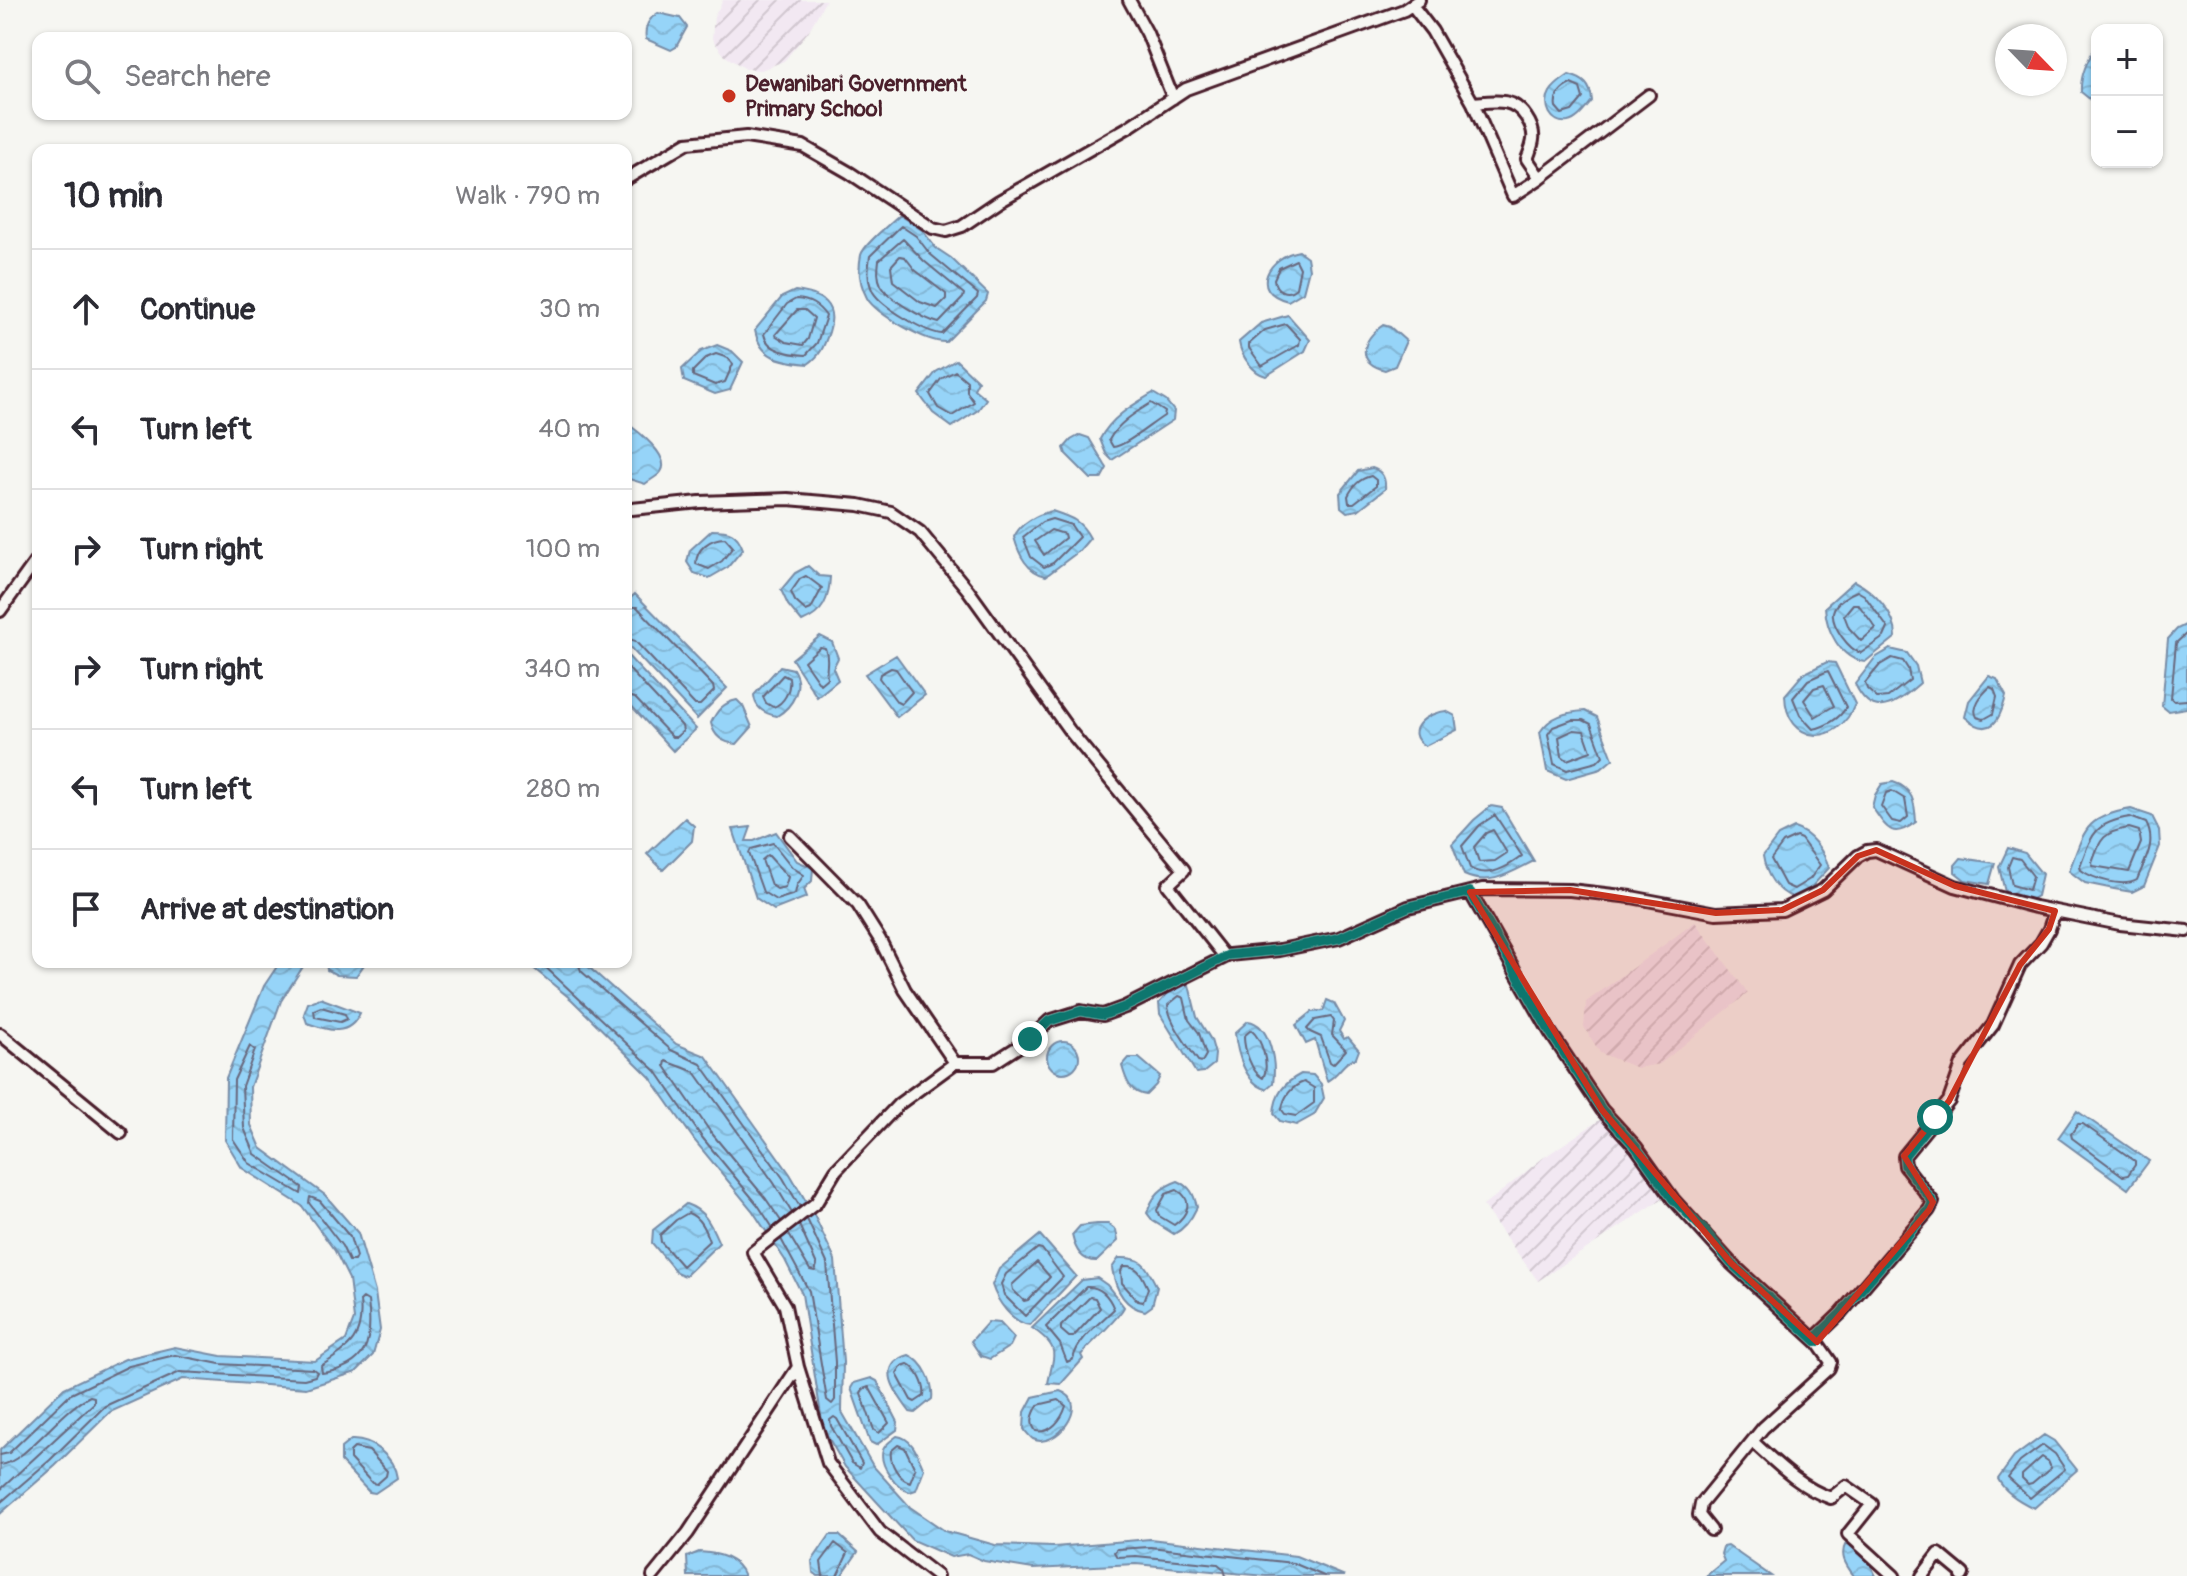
<!DOCTYPE html>
<meta charset="utf-8">
<style>
body{margin:0;font-family:Pangolin,sans-serif;background:#f7f7f7;color:#2b2b33}
.controls{position:absolute;right:24px;top:24px;display:grid;overflow:hidden;border-radius:16px;box-shadow:0 2px 6px #0004}
.controls button{width:72px;height:72px;display:grid;place-items:center;padding:0;border:0;border-bottom:2px solid #e1e1e2;background:#fff;color:#2b2b33;font:40px sans-serif}
.compass{position:absolute;left:1995px;top:24px;width:72px;height:72px;border-radius:50%;background:#fff;box-shadow:0 2px 6px #0004;rotate:115deg}
.stop{position:absolute;width:24px;height:24px;margin:-18px;border:6px solid #0f766e;border-radius:50%;background:#fff}
.stop.end{background:#0f766e;border-color:#fff;box-shadow:0 2px 8px #0008}
.list{margin:0;padding:0;list-style:none}
h2{display:flex;justify-content:space-between;align-items:center;height:104px;margin:0;padding:0 32px;font-size:34px}
h2 small{font-size:26px;font-weight:400;color:#7c7c81}
.list li{display:grid;grid-template-columns:52px 1fr auto;gap:24px;align-items:center;box-sizing:border-box;height:120px;padding:0 32px;border-top:2px solid #e1e1e2}
.list b{display:block;font-size:30px;white-space:nowrap}
.list em{font-size:26px;font-style:normal;color:#7c7c81}
.icon{flex:none;width:44px;height:44px;fill:none;stroke:currentColor;stroke-width:2;stroke-linecap:round;stroke-linejoin:round}
.map{position:relative;flex:none;width:2187px;height:1576px;overflow:hidden}
.search{position:absolute;background:#fff;box-shadow:0 2px 6px #0004;left:32px;top:32px;width:600px;height:88px;display:flex;align-items:center;gap:20px;box-sizing:border-box;padding:0 28px;border-radius:16px;color:#7c7c81;font-size:30px}
.panel{position:absolute;background:#fff;box-shadow:0 2px 6px #0004;left:32px;top:144px;width:600px;height:824px;border-radius:16px}
.map>svg:first-child{display:block}
.industrial{fill:url(#industrial-furrows)}
.water{fill:url(#water-waves);stroke:#788ca6;stroke-width:2}
.lines{fill:none;stroke-linecap:round;stroke-linejoin:round}
.shore{stroke:#68677d;stroke-width:2}
.minor-casing{stroke:#4a1f2b;stroke-width:16}
.minor{stroke:#f6f6f2;stroke-width:10}
.route{stroke:#0f766e;stroke-width:10}
.marked{fill:#c8321e;fill-opacity:0.2;stroke:#c8321e;stroke-width:6;stroke-linejoin:round}
.poi-dot{fill:#c8321e;stroke:#f6f6f2;stroke-width:3}
.labels{text-anchor:middle;stroke-width:8;stroke-linejoin:round;paint-order:stroke}
.poi-label{font-size:22px;font-weight:bold;fill:#4a1f2b;stroke:#f6f6f2;text-anchor:start}
</style>
<div class="map">
<svg width="2187" height="1576" viewBox="0 0 2187 1576">
<defs>
<pattern id="industrial-furrows" width="10" height="10" patternUnits="userSpaceOnUse" patternTransform="scale(2)"><rect width="10" height="10" fill="#f2e8f2"/><path d="M-1 1l2-2M0 10L10 0M9 11l2-2" fill="none" stroke="#d1c7d0"/></pattern>
<pattern id="water-waves" width="16" height="10" patternUnits="userSpaceOnUse" patternTransform="scale(2)"><rect width="16" height="10" fill="#96d4f8"/><path d="M0 5q4-4 8 0t8 0" fill="none" stroke="#83b6d5"/></pattern>
</defs>
<rect width="100%" height="100%" fill="#f6f6f2"/>
<filter id="ink" filterUnits="userSpaceOnUse"><feTurbulence type="fractalNoise" baseFrequency=".0125" numOctaves="2"/><feDisplacementMap in="SourceGraphic" scale="16" xChannelSelector="R" yChannelSelector="G"/><feConvolveMatrix kernelMatrix="1 2 1 2 8 2 1 2 1" color-interpolation-filters="sRGB"/></filter>
<g filter="url(#ink)">
<path class="industrial" d="M723,0H826L808,32L784,61L761,70L746,69L725,56L712,39L714,17Z
M1695,922L1748,993L1660,1064L1637,1068L1600,1053L1584,1027L1586,1002Z
M1604,1117L1639,1156L1665,1197L1538,1281L1483,1206L1543,1158Z"/>
<path class="water" d="M658,13L680,18L687,27L676,47L671,50L646,39C644,27 648,19 658,13Z
M2097,44V105L2081,92C2080,74 2088,60 2097,44Z
M1569,75C1584,79 1591,85 1592,101C1585,109 1578,120 1568,122C1551,125 1542,105 1550,92C1555,84 1562,80 1569,75Z
M899,215L922,230L936,248L951,258L988,294L986,301L946,342C927,343 876,314 867,298C860,285 858,269 861,255C864,244 890,224 899,215Z
M1299,251L1307,257L1309,269L1303,292L1288,301C1247,291 1270,256 1299,251Z
M795,291C821,294 838,304 829,332C824,346 821,355 808,364C782,361 760,359 755,330L782,297Z
M1288,315L1310,340L1305,351L1266,376C1253,373 1241,356 1239,342L1261,323Z
M1383,325L1390,327L1406,341L1395,366L1385,370C1355,362 1362,340 1383,325Z
M717,345L732,351L743,362L730,390L715,394L684,381L682,369L701,351Z
M956,360L978,381L974,389L986,399L978,410L952,427L933,413L919,394L936,372Z
M1153,393L1166,401L1174,411L1173,420L1112,460L1106,454L1100,439C1111,417 1133,405 1153,393Z
M626,423C637,430 672,457 661,472C658,476 650,480 645,484L626,478Z
M1080,435L1089,438L1105,465L1107,468L1101,479H1091L1066,454L1064,448L1071,440Z
M1372,468C1382,471 1386,478 1385,489L1358,510L1347,512L1341,507L1340,493L1358,471Z
M1052,511C1070,517 1081,520 1090,538L1079,551L1046,576C1027,572 1019,555 1014,537C1020,523 1038,514 1052,511Z
M712,530C729,530 737,532 743,549L728,567L709,578L694,573L687,562L690,550Z
M808,566L819,576L830,577C829,599 824,613 802,622L788,605L781,590L795,573Z
M1854,581C1874,591 1896,614 1896,637L1865,662C1840,659 1826,630 1825,607Z
M635,594L727,688L697,719L626,643V602Z
M2187,624V708L2168,711L2162,706L2168,639L2177,629Z
M820,636L832,642L838,658L833,668L838,680L817,697L792,659Z
M1890,649L1907,653L1916,666L1920,683C1896,704 1873,722 1855,684L1875,658Z
M626,654L696,729L673,751L626,700Z
M896,655L925,695L897,717L865,674Z
M1827,662L1835,663L1855,704C1838,748 1786,745 1785,695L1803,674Z
M780,666L793,669C804,687 793,706 777,716C765,714 755,708 754,695Z
M1989,676L1997,679L2006,696C2000,720 1991,740 1965,717L1969,701Z
M737,700L743,706L752,727L737,744C723,743 714,737 711,723C717,710 723,703 737,700Z
M1446,711L1455,716L1457,730L1425,746C1401,731 1428,712 1446,711Z
M1585,711L1597,717L1613,759L1601,769L1566,779L1547,771L1540,732C1550,716 1567,712 1585,711Z
M1893,782C1913,788 1915,803 1916,822C1892,840 1887,829 1872,807L1875,795L1882,784Z
M1491,806L1502,808L1534,861C1510,873 1490,887 1464,875L1452,844L1474,820Z
M2131,809L2152,816L2159,830L2160,846L2144,886L2132,892L2114,889L2085,883L2069,871C2085,830 2084,817 2131,809Z
M685,818L694,826L692,841L663,870L647,854Z
M751,827L746,841H754L776,832L797,861L813,868L812,881L804,889L807,897L774,910L756,898L733,829Z
M1794,828C1811,833 1824,851 1829,868L1806,893L1794,898C1776,891 1766,875 1763,856L1778,836Z
M2008,848L2025,853L2042,874L2037,896L2030,900L2005,892L1999,867Z
M1961,858L1995,863L1989,884L1965,880L1955,872V865Z
M280,962H306L281,1001L250,1087L251,1125L261,1148L325,1195L358,1233L375,1292L380,1330L373,1355L356,1372L306,1388L183,1379L110,1412L55,1466L0,1514V1450L64,1388L125,1359L175,1347L221,1356L315,1361L346,1340L354,1319L349,1279L335,1251L302,1206L242,1168L225,1140L226,1078L264,986Z
M326,962H366L356,976L337,975L327,970Z
M526,962H583L676,1044L706,1056L790,1174L814,1215L835,1260L843,1362L842,1412L873,1466L910,1507L945,1531L995,1545L1054,1547L1150,1539L1296,1556L1345,1576H1266L1136,1564L1033,1569L984,1561L968,1554L951,1557L912,1540L845,1467L823,1428L802,1294L785,1260L752,1210L695,1141L650,1077L572,1000Z
M1181,985H1189L1197,1017L1211,1040L1215,1054L1214,1064L1204,1072L1196,1073L1160,1014L1159,1003L1168,993Z
M320,998L360,1013C349,1037 329,1031 307,1023L304,1014L308,1003Z
M1327,1000L1334,1003L1344,1021L1339,1031L1344,1039L1348,1037L1359,1050L1356,1058C1343,1061 1339,1075 1327,1081L1315,1040L1306,1044L1296,1025L1312,1012L1323,1011Z
M1248,1021C1271,1024 1276,1064 1273,1083L1266,1089C1245,1083 1237,1053 1235,1033Z
M1047 1057a16 16 0 1 1 32 0a16 16 0 1 1-32 0Z
M1129,1058H1139L1160,1076L1156,1085L1146,1095C1130,1093 1126,1080 1122,1066Z
M1301,1074L1313,1075L1321,1084L1324,1098L1314,1115L1296,1125L1280,1121L1274,1114C1275,1094 1284,1083 1301,1074Z
M2077,1111L2149,1161L2128,1189L2058,1138Z
M1178,1181C1190,1186 1194,1194 1197,1207C1192,1218 1186,1228 1174,1234L1153,1221L1147,1213C1153,1195 1161,1187 1178,1181Z
M686,1204C706,1211 711,1225 719,1243L685,1276L676,1272L652,1243L653,1230Z
M1097,1224H1108L1116,1230L1118,1241L1097,1261C1081,1262 1075,1249 1072,1235L1080,1226Z
M1040,1235L1076,1276L1030,1325C1012,1323 997,1301 992,1285L999,1269Z
M1119,1258C1145,1257 1146,1266 1157,1287L1152,1306L1145,1311C1124,1307 1115,1288 1112,1268Z
M1097,1278L1107,1285L1124,1307C1121,1316 1090,1344 1081,1355L1083,1359L1061,1384L1048,1383C1054,1353 1061,1348 1032,1328L1082,1280Z
M988,1322L1000,1323L1014,1338L1010,1346L990,1359L981,1356L971,1341Z
M909,1355C924,1362 934,1383 932,1399L915,1413L910,1412C895,1392 875,1365 909,1355Z
M871,1378L877,1381L898,1422L897,1430L876,1445L870,1442L851,1388L854,1383Z
M1060,1391C1093,1402 1055,1451 1033,1439C1031,1438 1025,1431 1024,1429L1025,1412L1033,1397Z
M2044,1435L2054,1441L2077,1470L2034,1508C2021,1502 2005,1493 1998,1479L2014,1457Z
M897,1436C913,1438 918,1456 924,1469L916,1490L910,1492C897,1488 878,1465 883,1450C885,1444 892,1440 897,1436Z
M351,1440C371,1439 394,1456 397,1478L375,1493L369,1492L341,1462V1448Z
M830,1535H839L858,1552L841,1576H818L813,1572L812,1561Z
M1846,1543C1863,1549 1869,1561 1876,1576H1854C1846,1565 1839,1556 1846,1543Z
M1728,1546L1771,1576H1706L1724,1561L1721,1554L1723,1547Z
M699,1552C717,1553 737,1557 744,1576H688L687,1557Z"/>
<g class="lines">
<path class="shore" d="M1571,84L1580,88L1583,98L1572,111L1562,114L1556,107C1554,96 1561,88 1571,84Z
M901,226L916,236L930,254L978,294L977,298L942,334C926,333 882,307 873,292C867,280 868,269 870,256Z
M903,239L924,261L964,294L963,298L939,323C924,319 889,300 881,285C877,277 878,269 879,260Z
M900,256L905,257L915,270L946,294V299L937,308L920,302L893,281L891,266Z
M1296,260L1300,268L1296,288C1287,296 1275,291 1274,279L1279,268Z
M796,299C810,300 818,305 826,316L817,343L806,355C790,354 767,351 764,334L787,304Z
M797,310H805L814,318L808,339L803,345L786,342L775,335Z
M1286,324L1300,339L1299,345L1262,366L1249,348V344L1265,330Z
M716,354L728,358L733,364L725,382L715,385L693,376V371L706,358Z
M955,371L967,381V392L974,402L952,416L938,408L930,394L941,379Z
M1151,403L1165,412L1164,416C1151,424 1124,447 1113,447L1109,440C1118,423 1135,413 1151,403Z
M1371,476L1376,480V486L1354,503H1349L1348,496C1353,486 1359,479 1371,476Z
M1052,519L1071,525L1079,537L1053,563L1044,567L1031,557L1023,537L1042,522Z
M1051,530L1064,534L1065,538L1044,555L1035,541Z
M725,538L733,547L722,561L709,569L696,564C696,549 710,538 725,538Z
M806,576L822,588L811,609L806,611L795,601L791,592L800,579Z
M1857,591L1864,595L1888,628L1884,637L1861,653C1849,650 1831,626 1833,612C1835,602 1849,594 1857,591Z
M1853,604H1858L1876,628L1861,641L1849,628L1844,615Z
M626,607H637L713,686L714,691L700,705H695L635,641L626,638
M2187,633L2176,643L2171,698L2174,701L2187,700
M820,647L825,648C830,659 825,667 827,678L820,684L804,661Z
M1892,658L1903,661L1908,669L1910,680L1888,697L1877,698L1867,689L1865,683L1880,665Z
M626,666L682,726L683,731L676,737H672L635,698L626,696
M891,668L896,669L912,692L901,704L897,702L879,678L880,674Z
M1828,671L1846,707C1841,718 1825,727 1813,729L1800,715L1793,698L1808,680Z
M783,675L789,678C791,690 784,704 773,707L766,703L763,697Z
M1824,685L1834,706L1815,717L1804,700L1814,688Z
M1990,687L1994,689L1997,697L1993,714L1984,719L1977,717C1971,707 1982,694 1990,687Z
M1572,720H1583L1591,724L1603,756L1597,762L1567,770L1554,764L1548,734L1553,727Z
M1574,730L1584,731L1591,751L1567,760L1562,756L1559,737Z
M1892,791L1905,799L1908,817L1901,823L1892,821L1881,806L1886,793Z
M1495,815L1522,856C1508,867 1487,879 1470,868L1462,846L1480,825Z
M2130,817L2146,823C2157,843 2145,860 2137,880C2123,888 2093,879 2081,870L2080,866C2092,834 2094,823 2130,817Z
M2129,828L2139,831L2141,843L2129,872L2093,866L2092,862C2101,838 2103,832 2129,828Z
M1493,830L1507,853L1495,861L1479,862L1474,847L1486,833Z
M1796,837L1801,839L1820,865L1810,879L1794,889L1785,885L1771,859L1783,843Z
M773,843L792,867L804,875L797,885L795,894L776,900L763,892L749,853L751,849Z
M768,855L788,877L785,887L777,889L771,885L762,860Z
M2012,857L2020,859L2033,876L2029,890L2012,885L2008,867Z
M540,962L656,1071L701,1136L758,1205L773,1228
M578,962L581,971L671,1050L701,1064L783,1178L800,1207
M1179,996L1184,998L1189,1020L1199,1033L1206,1055L1202,1062L1198,1061C1189,1048 1168,1020 1168,1005Z
M321,1007L345,1014L347,1019L340,1022L315,1017L314,1010Z
M1331,1017L1334,1021L1332,1035L1346,1050L1333,1064L1330,1062L1321,1037L1310,1032L1307,1029L1315,1020Z
M1251,1030C1262,1039 1270,1066 1263,1078C1251,1072 1244,1049 1244,1036Z
M250,1046L255,1050L242,1086L244,1128L255,1154L302,1187L301,1194L249,1163L233,1139L234,1080Z
M1304,1082L1314,1088V1103L1296,1116L1285,1114L1282,1110C1283,1097 1292,1086 1304,1082Z
M2078,1124H2083L2135,1161V1165L2128,1175L2123,1176L2072,1138L2071,1134Z
M1177,1190C1194,1200 1188,1215 1174,1225L1159,1216L1157,1210L1166,1194Z
M310,1197L320,1201L350,1237L356,1257L354,1261H349L342,1246L309,1203Z
M688,1213C700,1217 705,1230 709,1241L682,1266L661,1242L660,1235L676,1220Z
M781,1221L766,1199L709,1130L665,1066L666,1061L695,1072L774,1183L792,1213
M788,1233L810,1270L815,1271L817,1265L799,1225
M781,1239L809,1291L827,1400L832,1404L835,1400V1362L827,1263L807,1219
M1038,1248L1042,1249L1063,1277L1025,1316L1004,1295L1001,1284L1006,1274Z
M1037,1262L1050,1277L1028,1300L1024,1301L1013,1290L1012,1285Z
M1124,1266C1139,1265 1142,1276 1148,1288L1143,1302L1138,1301L1122,1283L1121,1271Z
M1086,1287C1100,1286 1109,1296 1114,1309C1100,1323 1078,1338 1073,1359L1067,1362L1060,1344L1046,1327Z
M1090,1297L1095,1298L1100,1308L1073,1337H1069L1061,1330V1326Z
M363,1298L368,1301C373,1341 368,1367 322,1373L321,1366C350,1347 364,1339 360,1301Z
M908,1364C917,1368 926,1386 924,1396L915,1402L911,1400L897,1374L902,1366Z
M869,1387L889,1423L879,1433L874,1430L861,1393L863,1389Z
M1059,1400L1066,1406C1062,1419 1051,1434 1036,1431C1029,1423 1033,1414 1038,1405Z
M834,1417L837,1419L862,1463L860,1468L852,1463L831,1426L830,1420Z
M898,1445L905,1448L915,1469L910,1482C899,1479 889,1463 891,1451Z
M2043,1445L2055,1454L2065,1469L2030,1498L2008,1478L2020,1462Z
M354,1448L369,1451L387,1471L386,1476L377,1484L372,1483L350,1459V1452Z
M0,1455L9,1453L69,1395L129,1366L175,1355L220,1364L313,1369L317,1372L315,1376L304,1379L180,1372L105,1406L50,1460L0,1503
M2042,1457L2048,1461L2051,1468L2032,1484L2028,1485L2022,1479V1475Z
M0,1465C24,1464 62,1409 90,1396L94,1397V1403L0,1490
M823,1576L821,1562L835,1543L848,1553L837,1576
M1226,1576L1224,1569L1218,1564L1136,1556L1117,1557L1114,1552L1117,1549L1150,1547L1293,1563L1324,1576"/>
<defs>
<path id="minor" d="M1129,0L1147,33L1173,98
M1412,5L1432,31L1473,103C1495,101 1513,97 1526,117C1537,133 1534,142 1527,159L1540,178L1649,95
M1473,103L1513,196L1540,178
M626,179L687,143L746,137L803,146L850,173L933,228L946,231L962,226L999,201L1127,128L1186,89L1404,10L1419,0
M632,509L700,502L788,499L859,505L891,512L920,532L968,590L1069,730L1184,870L1168,885L1225,957
M0,611L38,558
M790,836L858,905L880,940L905,990L955,1063
M1470,892L1550,1032L1602,1110L1636,1147L1673,1199L1731,1263L1817,1342
M0,1034L121,1133
M798,1367L828,1463L880,1532L937,1576
M1753,1442C1775,1462 1802,1489 1831,1498L1846,1486L1872,1504L1848,1534L1894,1576
M1711,1530L1699,1515L1701,1504L1763,1428L1829,1368L1831,1362L1817,1342L1818,1335L1841,1313L1929,1210L1933,1202L1905,1166L1904,1156L1949,1101L1962,1064L1993,1025L2020,965L2041,943L2049,929L2055,911
M653,1576L688,1533L798,1367L785,1306L753,1252L816,1203L836,1170L899,1104L955,1063H993L1030,1039L1049,1021L1081,1011L1103,1015L1125,1007L1229,955L1280,950L1339,938L1408,907L1482,889L1570,890L1631,897L1716,913L1782,910L1823,890L1858,856L1867,851L1876,850L1955,886L2035,907L2120,924L2187,931
M1922,1576L1939,1554L1963,1574L1962,1576"/>
</defs>
<use href="#minor" class="minor-casing"/>
<use href="#minor" class="minor"/>
</g>
</g>
<g class="lines" filter="url(#ink)">
<path class="route" d="M1030,1039L1049,1021L1081,1011L1103,1015L1125,1007L1229,955L1280,950L1339,938L1408,907L1470,892L1550,1032L1602,1110L1636,1147L1673,1199L1705,1231L1731,1263L1817,1342L1818,1335L1841,1313L1929,1210L1933,1202L1905,1166L1904,1156L1935,1117"/>
</g>
<path class="marked" d="M1876,850L1955,886L2055,911L2049,929L2020,965L1949,1101L1904,1156L1933,1202L1929,1210L1817,1342L1731,1263L1602,1110L1470,892L1570,890L1716,913L1782,910L1823,890L1858,856Z"/>
<circle class="poi-dot" cx="729" cy="96" r="8"/>
<g class="labels">
<g class="poi-label">
<text x="745" y="91">Dewanibari Government<tspan x="745" dy="25">Primary School</tspan></text>
</g>
</g>
</svg>
<div class="controls">
<button>+</button>
<button>−</button>
</div>
<svg class="compass" viewBox="-18 -18 36 36"><path d="M0-13l5 13h-10z" fill="#e53935"/><path d="M0 13l5-13h-10z" fill="#7c7c81"/></svg>
<div class="stop" style="left:1935px;top:1117px"></div>
<div class="stop end" style="left:1030px;top:1039px"></div>
<div class="search"><svg class="icon" aria-label="search" viewBox="0 0 24 24"><circle cx="10" cy="10" r="6"/><path d="M15 15l6 6"/></svg>Search here</div>
<section class="panel">
<h2>10 min<small>Walk · 790 m</small></h2>
<ul class="list">
<li><svg class="icon" aria-label="ahead" viewBox="0 0 24 24"><path d="M12 20V5M6 11l6-6 6 6"/></svg><div><b>Continue</b></div><em>30 m</em></li>
<li><svg class="icon" aria-label="left" viewBox="0 0 24 24"><path d="M17 20v-9H6M10 6l-5 5 5 5"/></svg><div><b>Turn left</b></div><em>40 m</em></li>
<li><svg class="icon" aria-label="right" viewBox="0 0 24 24"><path d="M7 20v-9h11M14 6l5 5-5 5"/></svg><div><b>Turn right</b></div><em>100 m</em></li>
<li><svg class="icon" aria-label="right" viewBox="0 0 24 24"><path d="M7 20v-9h11M14 6l5 5-5 5"/></svg><div><b>Turn right</b></div><em>340 m</em></li>
<li><svg class="icon" aria-label="left" viewBox="0 0 24 24"><path d="M17 20v-9H6M10 6l-5 5 5 5"/></svg><div><b>Turn left</b></div><em>280 m</em></li>
<li><svg class="icon" aria-label="arrive" viewBox="0 0 24 24"><path d="M6 21V4h12l-3 4 3 4H6"/></svg><div><b>Arrive at destination</b></div></li>
</ul>
</section>
</div>
